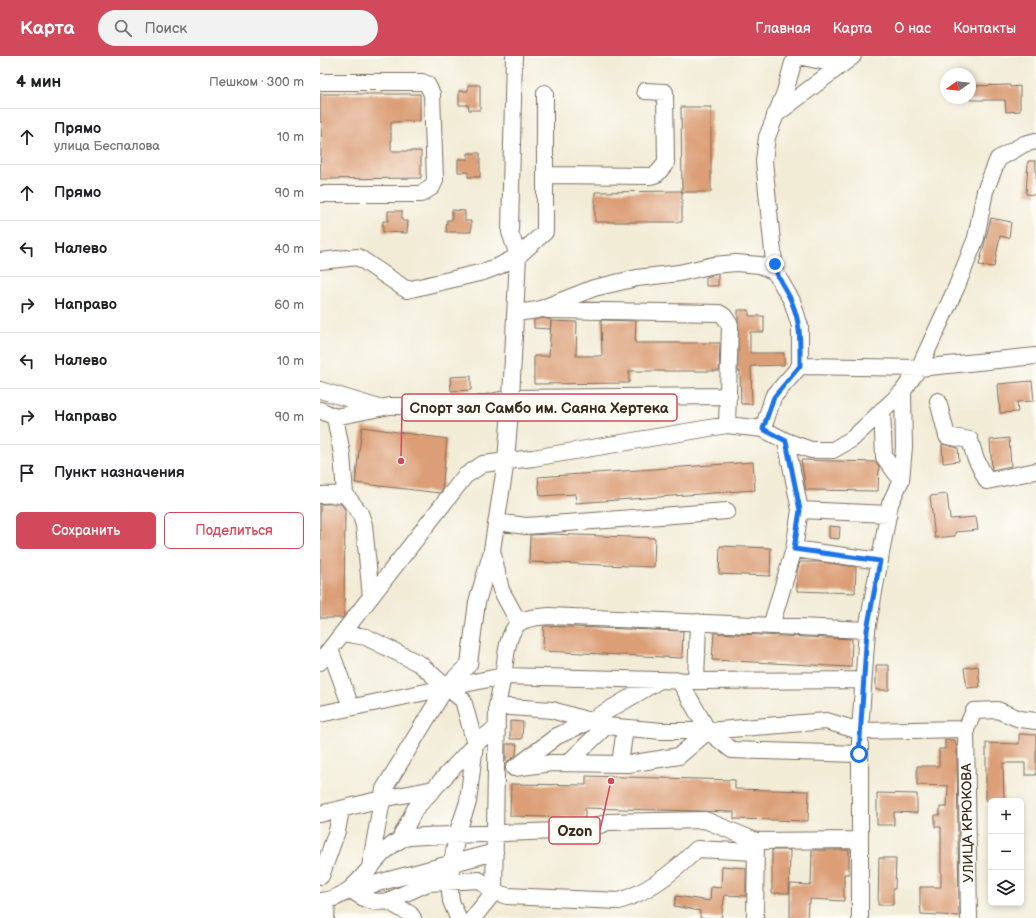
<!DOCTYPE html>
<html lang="ru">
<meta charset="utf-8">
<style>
body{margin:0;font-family:"Balsamiq Sans",sans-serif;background:#f2f2f2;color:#202124}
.controls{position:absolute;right:12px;bottom:12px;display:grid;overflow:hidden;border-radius:6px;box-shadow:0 2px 6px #0003}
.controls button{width:36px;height:36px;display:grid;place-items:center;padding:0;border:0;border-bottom:1px solid #e0e0e0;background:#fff;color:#202124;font:20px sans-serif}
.compass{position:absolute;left:620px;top:12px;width:36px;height:36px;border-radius:50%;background:#fff;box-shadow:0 2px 6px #0003;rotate:256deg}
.stop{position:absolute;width:12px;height:12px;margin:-9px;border:3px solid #1a73e8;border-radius:50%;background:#fff}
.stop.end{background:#1a73e8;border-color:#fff;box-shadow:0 1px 4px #0008}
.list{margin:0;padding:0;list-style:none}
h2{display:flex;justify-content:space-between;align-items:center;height:52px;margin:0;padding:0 16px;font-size:17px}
h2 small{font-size:13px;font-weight:400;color:#757577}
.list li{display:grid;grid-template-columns:26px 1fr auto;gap:12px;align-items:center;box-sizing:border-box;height:56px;padding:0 16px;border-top:1px solid #e0e0e0}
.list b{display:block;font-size:15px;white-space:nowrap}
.list p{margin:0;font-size:13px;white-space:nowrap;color:#757577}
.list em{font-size:13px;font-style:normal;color:#757577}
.actions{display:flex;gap:8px;padding:12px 16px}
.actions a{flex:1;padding:9px 0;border:1px solid #d1495b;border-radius:6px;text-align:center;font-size:14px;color:#d1495b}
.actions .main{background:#d1495b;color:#fff}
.icon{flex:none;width:22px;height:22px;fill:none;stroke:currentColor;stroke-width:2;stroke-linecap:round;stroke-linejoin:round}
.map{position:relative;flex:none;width:716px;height:862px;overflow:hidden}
header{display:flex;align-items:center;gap:24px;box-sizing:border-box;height:56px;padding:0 20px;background:#d1495b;color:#fff}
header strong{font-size:19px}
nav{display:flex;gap:22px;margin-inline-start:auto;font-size:14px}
.search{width:280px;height:36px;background:#f2f2f2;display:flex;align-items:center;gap:10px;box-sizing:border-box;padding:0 14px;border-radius:22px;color:#757577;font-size:15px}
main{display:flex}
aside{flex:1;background:#fff}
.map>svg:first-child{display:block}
.building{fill:#db9e76}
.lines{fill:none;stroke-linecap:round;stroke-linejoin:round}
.minor-casing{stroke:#7b6e5f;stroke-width:18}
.minor{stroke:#fff;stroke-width:16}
.route{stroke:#1a73e8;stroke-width:5}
.labels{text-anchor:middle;stroke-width:3;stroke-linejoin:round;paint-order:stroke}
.street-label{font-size:14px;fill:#3b2a1e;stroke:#fdfcf7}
.leader{fill:none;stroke:#d1495b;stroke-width:1.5}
.callout-dot{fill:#d1495b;stroke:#fdfcf7;stroke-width:1.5}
.callout{fill:#fdfcf7;stroke:#d1495b;stroke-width:1.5}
.callout-label{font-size:15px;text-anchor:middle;font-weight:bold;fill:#3b2a1e}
</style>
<header>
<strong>Карта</strong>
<div class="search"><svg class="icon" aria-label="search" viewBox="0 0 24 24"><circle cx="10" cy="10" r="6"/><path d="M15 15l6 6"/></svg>Поиск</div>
<nav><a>Главная</a><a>Карта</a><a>О нас</a><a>Контакты</a></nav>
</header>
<main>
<aside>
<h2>4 мин<small>Пешком · 300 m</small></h2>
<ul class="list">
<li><svg class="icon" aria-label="ahead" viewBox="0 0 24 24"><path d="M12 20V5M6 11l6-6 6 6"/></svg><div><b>Прямо</b><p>улица Беспалова</p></div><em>10 m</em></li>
<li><svg class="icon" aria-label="ahead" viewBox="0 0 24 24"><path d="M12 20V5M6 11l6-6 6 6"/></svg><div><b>Прямо</b></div><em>90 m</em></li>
<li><svg class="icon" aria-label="left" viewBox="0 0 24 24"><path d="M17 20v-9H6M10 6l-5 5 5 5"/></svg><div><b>Налево</b></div><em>40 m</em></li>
<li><svg class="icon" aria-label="right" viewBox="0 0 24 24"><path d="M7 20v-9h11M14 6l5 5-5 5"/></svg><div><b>Направо</b></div><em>60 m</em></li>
<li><svg class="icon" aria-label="left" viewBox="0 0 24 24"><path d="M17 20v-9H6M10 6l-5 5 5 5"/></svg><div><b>Налево</b></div><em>10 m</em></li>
<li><svg class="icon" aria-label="right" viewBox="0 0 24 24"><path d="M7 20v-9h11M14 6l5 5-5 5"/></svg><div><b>Направо</b></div><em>90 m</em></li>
<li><svg class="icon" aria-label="arrive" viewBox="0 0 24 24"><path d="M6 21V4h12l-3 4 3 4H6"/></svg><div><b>Пункт назначения</b></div></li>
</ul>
<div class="actions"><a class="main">Сохранить</a><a>Поделиться</a></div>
</aside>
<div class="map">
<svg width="716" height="862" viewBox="0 0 716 862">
<rect width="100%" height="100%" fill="#fdfcf7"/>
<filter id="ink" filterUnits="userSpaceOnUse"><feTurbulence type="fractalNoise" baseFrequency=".025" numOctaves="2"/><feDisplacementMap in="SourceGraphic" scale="8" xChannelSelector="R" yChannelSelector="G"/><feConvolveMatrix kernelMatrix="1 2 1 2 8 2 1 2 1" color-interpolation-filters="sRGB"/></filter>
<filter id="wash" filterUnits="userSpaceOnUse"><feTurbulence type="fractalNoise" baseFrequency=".012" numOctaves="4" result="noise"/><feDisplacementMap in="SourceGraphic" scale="16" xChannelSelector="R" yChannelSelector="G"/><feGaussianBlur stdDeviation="0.9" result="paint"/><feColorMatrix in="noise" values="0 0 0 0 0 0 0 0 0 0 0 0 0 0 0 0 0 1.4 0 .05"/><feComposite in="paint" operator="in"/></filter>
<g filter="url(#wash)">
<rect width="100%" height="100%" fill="#f2ecd7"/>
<g id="blocks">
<path class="building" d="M148,29H160V54H149L148,49H139V35H148Z
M690,29V31L700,30V55L686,56L685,44H650V30Z
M0,38H100V65L71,66V95H101V122L0,123L2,66H0Z
M361,51H391V136H362Z
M148,97H160V121H148V116H138V103H148Z
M708,105H716V139L706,138Z
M362,135V166H275V136Z
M132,154L145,155V165H151V176H126L127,164H132Z
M68,155H82V165H88L87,177L63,176V165H68Z
M671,162L691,166L689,182L680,180L674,211L659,209Z
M398,218V230H386V221Z
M418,254H429V260H444V276H430V297H464V309L431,310L432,348H421L420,315H418Z
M223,262L231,264L230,273L214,272V264Z
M281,264L316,265L315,287H400L399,315H309V327L214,328V300H229L231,265L257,266L256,300H282Z
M151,320V334L131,335L130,321Z
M712,325L714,345L697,346L698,356L680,357L678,328Z
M42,371L127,383L122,434L120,437L35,427Z
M689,382L691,410L672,414L670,384Z
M622,388L638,392L639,405L623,407Z
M481,404L556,406L559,410L558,435L486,434Z
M433,406L435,434L256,447L255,438L220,440L218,421Z
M627,438L630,463L656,461L658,474L635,476V480L615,482L610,440Z
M0,448H21L25,454L24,560L22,562H0Z
M509,470L520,471L519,483L509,482Z
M230,478L335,482L334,511L209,506L210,479Z
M400,490L451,492L450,520L399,518Z
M480,506H502L536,511L535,537L477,535V515Z
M224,570L363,575L362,602L223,595Z
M394,577L532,583L531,611L392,604Z
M556,609H569V634H556Z
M658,610L660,631L647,632L644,612Z
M190,665L203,666L202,683H190Z
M699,678L716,679V719H705V707H683L684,745H666V687L699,688Z
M625,684H635L637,693L639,860L601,858L600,847V831H621V771H615V759H620V751H627L628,730L597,729V710H619V693H625Z
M186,688H197L196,699L188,705H186Z
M266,720L415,724V733L489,735L488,765L414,763V756L265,752V762L190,760L191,728L266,729Z
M557,737L597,738V757L574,756V769H557Z
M452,794H470L469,837H452Z
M492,794H529V818H524V845L490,843V848H488L487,862H470V828L491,829Z
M559,802H576L575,833H573V849H558Z
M402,810L426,812V840L405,839L401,862H380V855L354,850L356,840L390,845L391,831L401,832Z"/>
</g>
</g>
<g filter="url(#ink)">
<use href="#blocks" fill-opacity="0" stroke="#7b6e5f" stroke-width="1"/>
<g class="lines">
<defs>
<path id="minor" d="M194,0L190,176L198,200L191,342L186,405L172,494L181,534L199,567
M478,0L506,6L529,0
M0,26H102L107,28L112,38L115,124L112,131L101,138H0
M455,59L533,0
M225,119L331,120L337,118L346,107L345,36L325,35
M0,205L38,201L87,234L163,216L179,210L198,200L225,176V37
M455,216L444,105L447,81L465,36L473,7L479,0
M227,254L399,257L404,260L410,269L407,369
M195,257L218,254L274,232L317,222L359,217L394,209L416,207L440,209L455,216L472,245L480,270V310
M0,334L56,351
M618,345L627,380L650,384L655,401L667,425L716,415
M0,354L15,361L70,350H151L191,342L409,340
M562,354L564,401L581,424
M15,361L22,398L25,438
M443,373L453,341L480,310L599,312L716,300
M0,439L25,438L40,457L44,469L51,541
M480,454L569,458
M177,466L206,470L407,455
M474,493L560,505
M451,570L474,493L480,454L466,385
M23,577L46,581L100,608L126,631L149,608L157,546L172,495
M10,593L31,651
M0,606L145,420L163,408L213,402L407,369L443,373L466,385L491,394H513L532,383L583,335L599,312L637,230L656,182L665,135L678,103L704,88L716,85
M359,624L388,675L412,694L539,698
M376,625L378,566
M177,650L232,654L286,670L342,675H388L506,665L540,675L646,673L654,655L677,654L700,663L716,665
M0,658L183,620C186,604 186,578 199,567C207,561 220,561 229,560L547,574
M646,673L649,862
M248,707L286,670
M300,708L305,672
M194,712L232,707L308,708L359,700L388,675
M195,712L237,680L270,665L340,624
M0,758L62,743L114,733
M80,783L95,753L155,688L177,671
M175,796L31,834C44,843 52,848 68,845L108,827L159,824L174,836L187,840L299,845C329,836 355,815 377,793L435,796
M50,811L64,733L126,631L143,644L155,688L148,746L137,778L129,826L131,845L138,862
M1,820L17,775L21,754
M0,845C40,842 49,801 80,784C86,780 97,781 104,780L266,774L288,766L385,764L436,785L539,784
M68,845L90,858L93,862
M6,862L7,845
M153,862L174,836L177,650L183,620L376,625L543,624
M435,862L436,786
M540,862V675L547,574L570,448L581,424L584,391L583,335"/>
</defs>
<use href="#minor" class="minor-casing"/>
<use href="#minor" class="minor"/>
</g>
</g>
<g class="lines" filter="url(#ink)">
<path class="route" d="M455,208C456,223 467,233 472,247C481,268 480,287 480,310L454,341L443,373L466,385L480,454L474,493L560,505L547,574L539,698"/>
</g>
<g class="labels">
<g class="street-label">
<text transform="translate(647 767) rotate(-91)" y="5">УЛИЦА КРЮКОВА</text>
</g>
</g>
<path class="leader" d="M81 405L82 352M291 725L280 774"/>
<g class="callout-dot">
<circle cx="81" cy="405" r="4"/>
<circle cx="291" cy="725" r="4"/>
</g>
<g class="callout">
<rect x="82" y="338" width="275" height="27" rx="4"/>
<rect x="229" y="761" width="51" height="27" rx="4"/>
</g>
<g class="callout-label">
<text x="219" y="357">Спорт зал Самбо им. Саяна Хертека</text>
<text x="255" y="780">Ozon</text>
</g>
</svg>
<div class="controls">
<button>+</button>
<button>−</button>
<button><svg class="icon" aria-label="layers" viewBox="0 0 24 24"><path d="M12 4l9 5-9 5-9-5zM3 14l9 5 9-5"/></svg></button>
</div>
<svg class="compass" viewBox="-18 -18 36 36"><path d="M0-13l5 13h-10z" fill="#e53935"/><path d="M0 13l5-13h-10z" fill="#757577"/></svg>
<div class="stop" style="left:539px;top:698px"></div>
<div class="stop end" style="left:455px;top:208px"></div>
</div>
</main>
